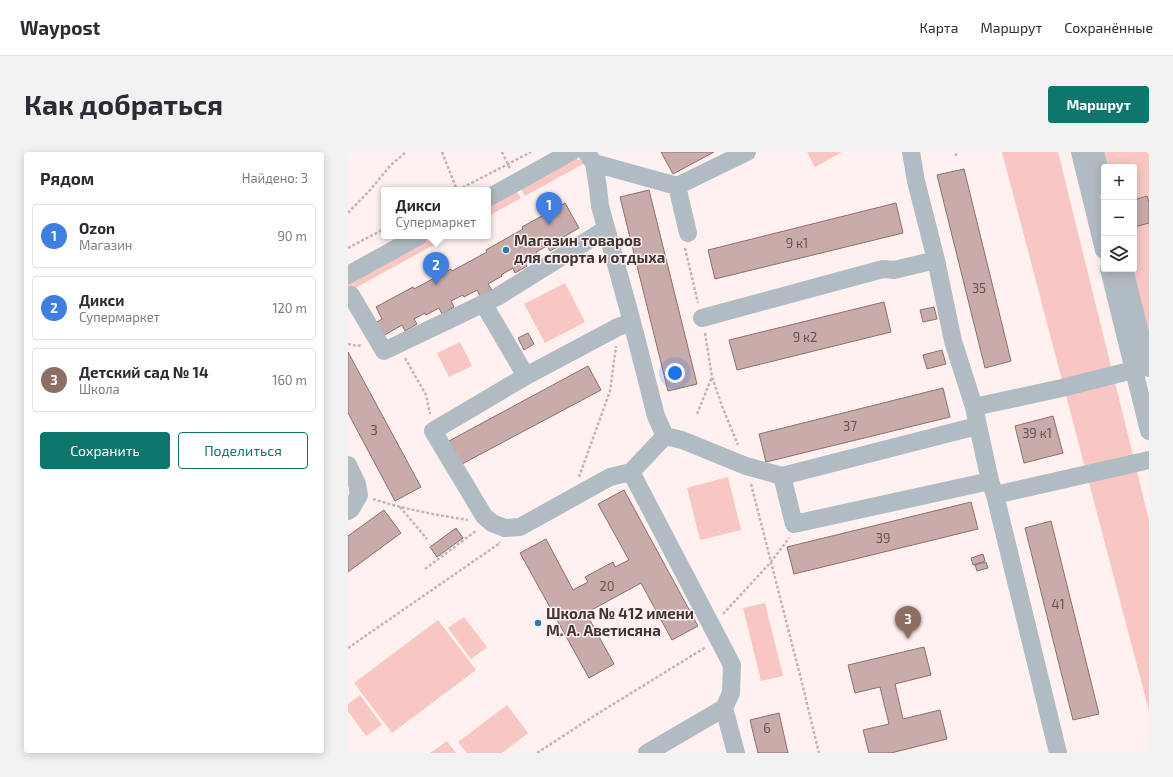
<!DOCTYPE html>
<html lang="ru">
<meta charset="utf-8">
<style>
body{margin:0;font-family:"Exo 2",sans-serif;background:#f2f2f3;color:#2b2b33}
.controls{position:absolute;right:12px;top:12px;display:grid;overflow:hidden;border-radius:4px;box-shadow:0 2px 10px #0003}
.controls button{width:36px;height:36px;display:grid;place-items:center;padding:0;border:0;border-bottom:1px solid #e1e1e2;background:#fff;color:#2b2b33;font:20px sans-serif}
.you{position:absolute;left:327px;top:221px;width:14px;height:14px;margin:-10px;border:3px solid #fff;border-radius:50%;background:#1a73e8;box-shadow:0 0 0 6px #1a73e833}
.badge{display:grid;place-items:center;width:26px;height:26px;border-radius:50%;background:#0f766e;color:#fff;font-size:13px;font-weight:700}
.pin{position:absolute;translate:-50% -33px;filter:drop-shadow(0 1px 2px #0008)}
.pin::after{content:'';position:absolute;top:21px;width:14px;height:12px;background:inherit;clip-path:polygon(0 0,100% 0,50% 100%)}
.popup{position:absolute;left:33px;top:35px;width:110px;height:52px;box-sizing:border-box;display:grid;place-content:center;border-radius:4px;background:#fff;filter:drop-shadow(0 1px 3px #0005);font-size:13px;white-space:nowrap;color:#7c7c81}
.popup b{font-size:15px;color:#2b2b33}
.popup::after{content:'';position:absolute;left:50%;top:100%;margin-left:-8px;border:8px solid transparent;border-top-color:#fff}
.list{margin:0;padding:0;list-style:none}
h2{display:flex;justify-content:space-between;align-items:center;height:52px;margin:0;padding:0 16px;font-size:17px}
h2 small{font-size:13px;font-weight:400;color:#7c7c81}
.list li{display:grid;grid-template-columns:26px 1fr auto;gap:12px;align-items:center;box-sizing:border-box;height:64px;margin:0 8px 8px;padding:0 8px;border:1px solid #e1e1e2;border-radius:4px}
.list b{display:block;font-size:15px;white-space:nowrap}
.list p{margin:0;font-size:13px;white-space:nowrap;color:#7c7c81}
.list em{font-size:13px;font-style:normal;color:#7c7c81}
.actions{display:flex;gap:8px;padding:12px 16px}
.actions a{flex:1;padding:9px 0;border:1px solid #0f766e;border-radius:4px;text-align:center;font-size:14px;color:#0f766e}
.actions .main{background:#0f766e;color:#fff}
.icon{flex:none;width:22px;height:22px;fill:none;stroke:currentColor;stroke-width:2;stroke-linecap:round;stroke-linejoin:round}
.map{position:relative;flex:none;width:801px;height:601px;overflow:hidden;border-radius:4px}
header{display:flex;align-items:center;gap:24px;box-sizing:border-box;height:56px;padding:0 20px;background:#fff;border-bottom:1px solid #e1e1e2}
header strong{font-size:19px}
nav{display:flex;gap:22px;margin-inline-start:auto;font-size:14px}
.intro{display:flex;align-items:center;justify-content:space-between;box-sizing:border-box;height:96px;padding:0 24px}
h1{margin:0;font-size:28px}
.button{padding:10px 18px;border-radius:4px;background:#0f766e;color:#fff;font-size:14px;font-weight:700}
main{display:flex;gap:24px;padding:0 24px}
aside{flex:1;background:#fff;border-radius:4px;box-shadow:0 2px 10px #0003}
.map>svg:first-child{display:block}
.green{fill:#f8c7c4}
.building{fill:#c9acaa;stroke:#8b706e}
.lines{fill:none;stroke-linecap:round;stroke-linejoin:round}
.path{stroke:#c3b6b5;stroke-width:2.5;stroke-dasharray:3 2;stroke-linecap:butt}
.minor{stroke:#b1bbc3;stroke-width:18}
.poi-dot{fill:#2b7dae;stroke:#fef1f0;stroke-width:1.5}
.labels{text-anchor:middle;stroke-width:3;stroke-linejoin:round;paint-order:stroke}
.number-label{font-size:13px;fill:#635352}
.poi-label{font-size:15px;font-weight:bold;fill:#413534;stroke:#fef1f0;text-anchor:start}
</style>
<header>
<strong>Waypost</strong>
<nav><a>Карта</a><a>Маршрут</a><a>Сохранённые</a></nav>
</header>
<div class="intro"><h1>Как добраться</h1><a class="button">Маршрут</a></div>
<main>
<aside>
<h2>Рядом<small>Найдено: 3</small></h2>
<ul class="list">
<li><span class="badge" style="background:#3f7fe0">1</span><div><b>Ozon</b><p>Магазин</p></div><em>90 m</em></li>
<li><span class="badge" style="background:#3f7fe0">2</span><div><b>Дикси</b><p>Супермаркет</p></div><em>120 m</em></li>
<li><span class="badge" style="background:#8d6e63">3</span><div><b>Детский сад № 14</b><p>Школа</p></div><em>160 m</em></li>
</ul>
<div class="actions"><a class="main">Сохранить</a><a>Поделиться</a></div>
</aside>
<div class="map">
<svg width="801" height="601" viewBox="0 0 801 601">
<rect width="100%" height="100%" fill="#fef1f0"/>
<path class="green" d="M459,0H494L467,15Z
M654,0H710L801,368V559Z
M755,0H801V183L784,117H786V15H759Z
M229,7L234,9L237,11L177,44L173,37Z
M169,40L173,46L140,64V56Z
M88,84H99L100,85L0,140V132Z
M217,131L237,170L197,191L176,152Z
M112,190L124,214L101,225L89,201Z
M380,325L393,378L352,388L339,336Z
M417,451L435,524L413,529L395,456Z
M116,465L139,495L123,507L100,476Z
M90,468L128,518L44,581L6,531Z
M12,543L34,573L18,584L0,559V552Z
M159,553L180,581L154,601H119L110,590Z
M99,589L108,601H82Z"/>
<path class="building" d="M313,0H366L325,22Z
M616,17L663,209L637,216L589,23Z
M301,38L349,232L320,239L272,45Z
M799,44L801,50V71L786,75V48Z
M217,51L231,76L212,87L215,92L202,99L199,94L188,100L189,102L176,110L179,114L167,121L165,116L153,123L154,124L140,132L144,138L132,144L129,138L116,145L115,143L103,149L106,155L94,162L91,156L78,163L77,161L66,167L69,172L57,179L54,173L35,184L27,171L34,167L28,155L65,135L66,137L103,117L104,119L139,100L138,98L175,77L174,75Z
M548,51L555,81L367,127L360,98Z
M536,150L543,180L389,218L381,188Z
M586,155L589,167L575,170L572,158Z
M180,181L186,192L176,198L170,186Z
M594,198L598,212L579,217L575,203Z
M0,200L73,335L47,349L0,261Z
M240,214L253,238L114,312L101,289Z
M595,236L602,265L418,310L411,282Z
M705,264L715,301L676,311L667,274Z
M276,338L350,474L324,488L293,431L238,461L266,512L241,526L172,401L198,387L225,438L240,430L237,425L265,410L267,415L281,408L250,352Z
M623,350L630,377L446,422L439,395Z
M36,358L53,381L0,420V384Z
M703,369L751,562L725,568L677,376Z
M108,376L115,386L89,405L82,395Z
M635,402L637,409L625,413L623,406Z
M638,410L640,416L629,419L627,413Z
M576,495L583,523L547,532L555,567L592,558L599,587L543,601H521L515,578L541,572L532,535L507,541L500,513Z
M431,561L440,601H410L402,568Z"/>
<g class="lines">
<path class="path" d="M94,0L109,38
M154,0L162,17
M607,4L610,0
M110,38L183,0
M0,61L22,38L43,13L58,0
M0,96L36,77
M337,96L350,151
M357,181L364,225L374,254L390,293
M0,192L9,194L14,193
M57,206L78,243L82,262
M349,262L364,225
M231,325L262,239L268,194
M403,332L454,531L471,601
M25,347C56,357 88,363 120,368
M52,355L79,387
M77,417L129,378
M375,462L423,410L441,386
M0,496L152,391L151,390
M189,601L246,564L358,495"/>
<path class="minor" d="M238,0L246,11L250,36L252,54L284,170L308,264L317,284L283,320L384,513L383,541L376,556L299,601
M563,0L568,29L588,108
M732,0L756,98
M747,0L756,35
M246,11L329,34L399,0
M329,34L340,81
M140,46L223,0
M761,117L801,279
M776,117L801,216
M0,123L71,84
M3,143L36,199L149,145L258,77
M135,151L178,224
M354,166L535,117L546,118L588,108L605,189L626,255
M801,214L714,236L626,255L642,329L647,343L801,308
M629,274L434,324L446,372L642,329
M317,284L334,288L398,314L434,324
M0,313L9,332L11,343L3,357L0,359
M283,320L262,325L172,375L157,376L144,371L136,364L85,279L178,224L270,175L284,170
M647,343L710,601
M376,556L388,601"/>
</g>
<g class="poi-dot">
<circle cx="158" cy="98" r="4"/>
<circle cx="190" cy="471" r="4"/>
</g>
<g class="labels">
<g class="number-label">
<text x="449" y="96">9 к1</text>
<text x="631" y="141">35</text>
<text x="457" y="190">9 к2</text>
<text x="502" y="279">37</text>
<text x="26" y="283">3</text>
<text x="689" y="286">39 к1</text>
<text x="535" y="391">39</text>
<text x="259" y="439">20</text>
<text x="710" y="457">41</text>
<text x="419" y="581">6</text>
</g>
<g class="poi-label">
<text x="166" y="94">Магазин товаров<tspan x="166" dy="17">для спорта и отдыха</tspan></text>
<text x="198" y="467">Школа № 412 имени<tspan x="198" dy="17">М. А. Аветисяна</tspan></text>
</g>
</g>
</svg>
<div class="controls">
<button>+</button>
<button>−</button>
<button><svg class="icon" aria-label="layers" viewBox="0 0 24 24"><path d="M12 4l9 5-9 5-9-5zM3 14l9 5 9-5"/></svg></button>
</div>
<div class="you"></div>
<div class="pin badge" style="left:201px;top:73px;background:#3f7fe0">1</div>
<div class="pin badge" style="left:88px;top:133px;background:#3f7fe0">2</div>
<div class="popup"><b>Дикси</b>Супермаркет</div>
<div class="pin badge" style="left:560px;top:487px;background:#8d6e63">3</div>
</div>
</main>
